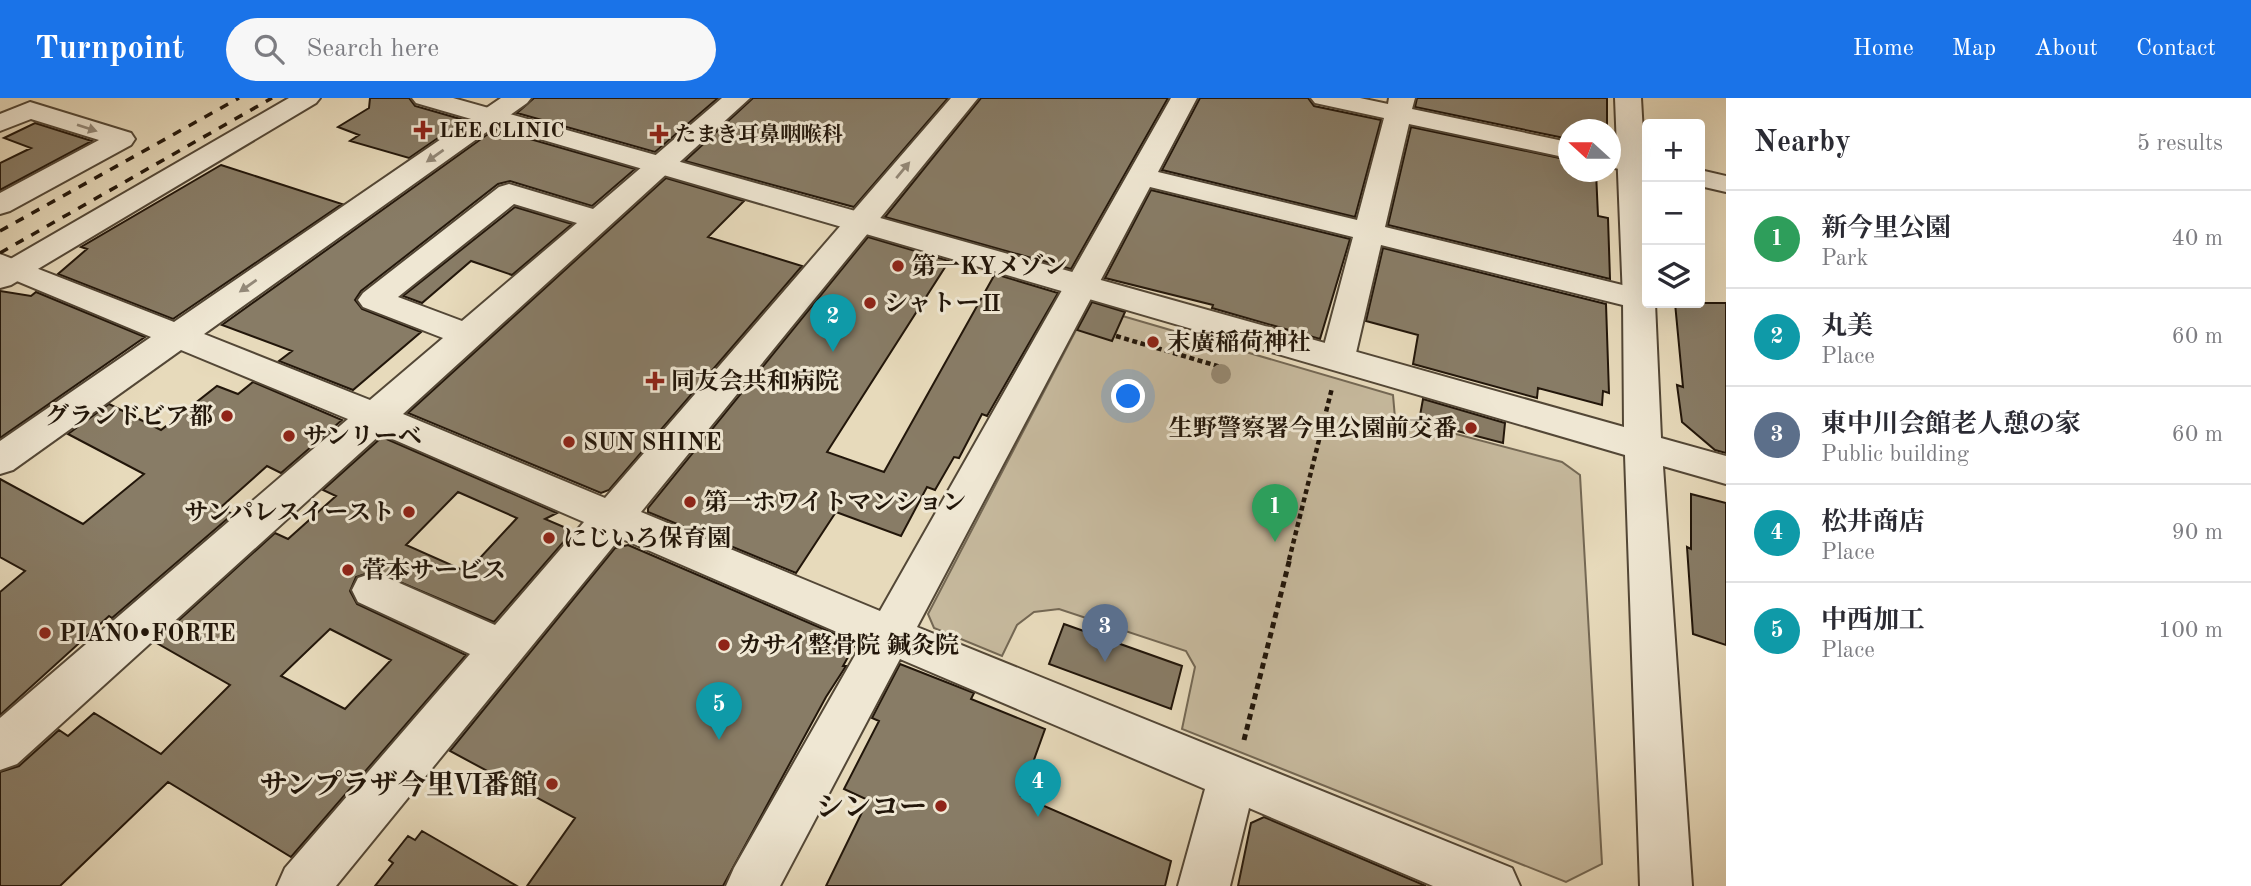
<!DOCTYPE html>
<meta charset="utf-8">
<style>
body{margin:0;font-family:"Old Standard TT","Noto Serif JP",serif;background:#f7f7f7;color:#2b2b33}
.controls{position:absolute;right:21px;top:21px;display:grid;overflow:hidden;border-radius:7px;box-shadow:0 7px 28px #0002}
.controls button{width:63px;height:63px;display:grid;place-items:center;padding:0;border:0;border-bottom:2px solid #e1e1e2;background:#fff;color:#2b2b33;font:35px sans-serif}
.compass{position:absolute;left:1558px;top:21px;width:63px;height:63px;border-radius:50%;background:#fff;box-shadow:0 7px 28px #0002;rotate:291deg}
.you{position:absolute;left:1129px;top:299px;width:24px;height:24px;margin:-18px;border:5px solid #fff;border-radius:50%;background:#1a73e8;box-shadow:0 0 0 10px #1a73e833}
.badge{display:grid;place-items:center;width:46px;height:46px;border-radius:50%;background:#1a73e8;color:#fff;font-size:23px;font-weight:700}
.pin{position:absolute;translate:-50% -58px;filter:drop-shadow(0 2px 4px #0008)}
.pin::after{content:'';position:absolute;top:37px;width:24px;height:21px;background:inherit;clip-path:polygon(0 0,100% 0,50% 100%)}
.list{margin:0;padding:0;list-style:none}
h2{display:flex;justify-content:space-between;align-items:center;height:91px;margin:0;padding:0 28px;font-size:30px}
h2 small{font-size:23px;font-weight:400;color:#7c7c81}
.list li{display:grid;grid-template-columns:46px 1fr auto;gap:21px;align-items:center;box-sizing:border-box;height:98px;padding:0 28px;border-top:2px solid #e1e1e2}
.list b{display:block;font-size:26px;white-space:nowrap}
.list p{margin:0;font-size:23px;white-space:nowrap;color:#7c7c81}
.list em{font-size:23px;font-style:normal;color:#7c7c81}
.icon{flex:none;width:38px;height:38px;fill:none;stroke:currentColor;stroke-width:2;stroke-linecap:round;stroke-linejoin:round}
.map{position:relative;flex:none;width:1726px;height:788px;overflow:hidden}
header{display:flex;align-items:center;gap:42px;box-sizing:border-box;height:98px;padding:0 35px;background:#1a73e8;color:#fff}
header strong{font-size:33px}
nav{display:flex;gap:38px;margin-inline-start:auto;font-size:24px}
.search{width:490px;height:63px;background:#f7f7f7;display:flex;align-items:center;gap:18px;box-sizing:border-box;padding:0 24px;border-radius:38px;color:#7c7c81;font-size:26px}
main{display:flex}
aside{flex:1;background:#fff}
.map>svg:first-child{display:block}
.green{fill:#c6b99d;stroke:#746854;stroke-width:2}
.building{fill:#887c66;stroke:#22160a;stroke-width:2;fill-rule:evenodd}
.lines{fill:none;stroke-linecap:round;stroke-linejoin:round}
.minor-casing{stroke:#534736;stroke-width:4}
.tertiary-casing{stroke:#534736;stroke-width:4}
.path-far1{stroke:#22160a;stroke-width:4.5;stroke-dasharray:5 3.5;stroke-linecap:butt}
.path{stroke:#22160a;stroke-width:5;stroke-dasharray:6 4.5;stroke-linecap:butt}
.minor{fill:#efe7d3;fill-rule:evenodd}
.tertiary{fill:#efe7d3;fill-rule:evenodd}
.rail{stroke:#22160a;stroke-width:3.5;stroke-dasharray:9 9;stroke-linecap:butt}
.tree{fill:#968972}
.oneway{fill:#938979}
.poi-dot{fill:#8f2418;stroke:#efe7d3;stroke-width:2.5}
.labels{text-anchor:middle;stroke-width:6;stroke-linejoin:round;paint-order:stroke}
.far-poi-label{font-size:21px;font-weight:bold;fill:#22160a;stroke:#efe7d3;text-anchor:start}
.poi-label{font-size:24px;font-weight:bold;fill:#22160a;stroke:#efe7d3;text-anchor:start}
.near-poi-label{font-size:28px;font-weight:bold;fill:#22160a;stroke:#efe7d3;text-anchor:end}
</style>
<header>
<strong>Turnpoint</strong>
<div class="search"><svg class="icon" aria-label="search" viewBox="0 0 24 24"><circle cx="10" cy="10" r="6"/><path d="M15 15l6 6"/></svg>Search here</div>
<nav><a>Home</a><a>Map</a><a>About</a><a>Contact</a></nav>
</header>
<main>
<div class="map">
<svg width="1726" height="788" viewBox="0 0 1726 788">
<rect width="100%" height="100%" fill="#e7dabb"/>
<filter id="stains"><feTurbulence type="fractalNoise" baseFrequency=".00286" numOctaves="4"/><feColorMatrix values="0 0 0 0 .2 0 0 0 0 .09 0 0 0 0 .02 0 0 0 .5 -.17"/></filter>
<radialGradient id="worn" r=".72"><stop offset=".6" stop-color="#630" stop-opacity="0"/><stop offset="1" stop-color="#630" stop-opacity=".3"/></radialGradient>
<path class="green" d="M1087,211L1102,212L1393,297L1395,320L1562,364L1580,377L1602,766L1566,784L1182,631L1195,569L1186,553L1059,511L1034,514L1017,527L1002,558L934,530L928,516Z"/>
<path class="building" d="M370,0H409L415,8L464,22L409,60L350,43L359,37L338,29L369,10Z
M534,0H718L655,54L517,15Z
M753,0H948L854,109L685,63Z
M981,0H1168L1071,171L885,119Z
M1200,0H1308L1314,8L1381,22L1355,119L1162,72Z
M1417,0H1607V32H1569V41L1415,9Z
M35,25L92,43L0,92V65L31,50L4,40Z
M1411,29L1569,62V74H1596L1598,118L1608,120L1610,181L1388,127Z
M495,31L635,71L592,108L510,83L498,86L361,193L355,202L362,211L421,234L353,292L279,263L292,253L222,227Z
M221,67L342,106L173,221L58,176L87,151L81,149Z
M666,80L744,103L708,139L802,168L609,392L601,395L408,315Z
M1151,92L1350,141L1320,241L1212,210L1213,207L1105,180Z
M515,109L572,126L512,177L471,163L422,205L403,198Z
M868,139L949,163L827,354L884,374L995,176L1058,195L987,318L982,316L959,360L954,359L935,392L927,389L901,438L836,414L796,475L648,414V410Z
M1383,150L1606,206L1609,295L1603,293L1602,307L1538,290L1537,300L1413,266L1418,237L1366,223Z
M0,193L31,198L36,194L145,239L0,340Z
M1092,204L1125,214L1112,243L1077,232Z
M1675,205H1726V355L1715,352L1682,324L1677,287L1683,289Z
M253,284L342,322L281,375L267,368L220,410L233,416L112,520L109,518L0,617V494L25,473L0,459V381L83,426L144,376L68,336L109,306L161,332L217,288L238,296Z
M1423,301L1505,325L1503,345L1419,323Z
M382,339L557,415L545,421L573,433L494,524L374,473L356,479L350,493L357,506L466,557L291,759L168,684L60,788H0V674L19,668L59,632L68,638L94,615L161,656L230,587L155,544L275,435L288,441L336,398L323,392ZM458,394L517,420L467,474L406,447ZM330,531L391,562L345,611L281,578Z
M1691,396L1726,405V547L1693,536L1687,449L1691,451Z
M628,447L856,545L843,568H846L826,599L723,788H527L575,720L450,653L615,450Z
M1064,526L1182,568L1171,611L1049,566Z
M900,566L974,595L971,601L1045,631L1021,698L1171,763L1165,788H826L868,702L844,691L879,623L872,620Z
M1264,719L1426,788H1238L1251,725Z
M422,733L517,788H375L393,765L389,762L408,738L415,742Z"/>
<g class="lines">
<defs>
<path id="minor" d="M501,0H531L527,5L204,236L370,302L443,240L363,209L358,202L363,195L499,89L509,86L593,111L722,0H750L403,316L605,400L951,0H978L641,414L880,513L1171,0H1197L1158,74L1357,122L1384,20L1315,5L1311,0H1360L1388,6L1389,0H1415L1412,11L1568,44V60L1409,26L1385,129L1647,193V205H1653L1650,208L1639,211L1381,147L1355,259L1350,267L1338,270L1326,267L1321,259L1353,139L1150,89L917,529L1512,770L1520,788H1433L1249,710L1230,788H1178L1205,691L900,561L780,788H726L734,770L862,545L620,440L336,788H277L285,770L470,556L358,504L352,492L358,480L373,475L388,480L495,527L584,424L381,336L17,666L0,672V620L348,321L181,252L13,372L0,376V343L151,239L0,176V156L174,224ZM514,106L577,125L462,223L398,199Z
M30,4L131,35L135,41L131,47L10,113L0,116V95L99,42L31,21L0,33V16Z
M1610,53L1647,61V77L1610,69Z
M1700,72L1726,78V94L1700,88Z"/>
<path id="tertiary" d="M289,0H320L316,5L11,187L0,190V167Z
M412,0H453L1624,329L1623,201L1615,0H1641L1647,107V205H1655L1661,340L1726,358V386L1663,368L1692,788H1640L1625,357L416,5Z"/>
</defs>
<use href="#minor" class="minor-casing"/>
<use href="#tertiary" class="tertiary-casing"/>
<path class="path-far1" d="M1116,238L1221,269
M1289,462L1332,290"/>
<path class="path" d="M1244,642L1290,460"/>
<use href="#minor" class="minor"/>
<use href="#tertiary" class="tertiary"/>
<path class="rail" d="M0,133L239,0
M0,155L272,0"/>
</g>
<circle class="tree" cx="1221" cy="276" r="10"/>
<defs><path id="oneway-solid" d="M-6-.8H1V-3.2L6.5 0L1 3.2V.8H-6Z" transform="scale(1.75)"/></defs>
<g class="oneway">
<use href="#oneway-solid" transform="translate(87 30) rotate(18)"/>
<use href="#oneway-solid" transform="translate(435 58) rotate(145)"/>
<use href="#oneway-solid" transform="translate(903 72) rotate(-50)"/>
<use href="#oneway-solid" transform="translate(248 188) rotate(145)"/>
</g>
<g class="poi-dot">
<path d="M419.5 21.5h7v7h7v7h-7v7h-7v-7h-7v-7h7z"/>
<path d="M655.5 25.5h7v7h7v7h-7v7h-7v-7h-7v-7h7z"/>
<circle cx="898" cy="168" r="7"/>
<circle cx="870" cy="205" r="7"/>
<circle cx="1153" cy="244" r="7"/>
<path d="M651.5 272.5h7v7h7v7h-7v7h-7v-7h-7v-7h7z"/>
<circle cx="227" cy="318" r="7"/>
<circle cx="1471" cy="330" r="7"/>
<circle cx="289" cy="338" r="7"/>
<circle cx="569" cy="344" r="7"/>
<circle cx="690" cy="404" r="7"/>
<circle cx="409" cy="414" r="7"/>
<circle cx="549" cy="440" r="7"/>
<circle cx="348" cy="472" r="7"/>
<circle cx="45" cy="535" r="7"/>
<circle cx="724" cy="547" r="7"/>
<circle cx="552" cy="686" r="7"/>
<circle cx="941" cy="708" r="7"/>
</g>
<g class="labels">
<g class="far-poi-label">
<text x="439" y="39">LEE CLINIC</text>
<text x="675" y="43">たまき耳鼻咽喉科</text>
</g>
<g class="poi-label">
<text x="912" y="176">第一KYメゾン</text>
<text x="884" y="213">シャトーⅡ</text>
<text x="1167" y="252">末廣稲荷神社</text>
<text x="671" y="291">同友会共和病院</text>
<text x="213" y="326" text-anchor="end">グランドビア都</text>
<text x="1457" y="338" text-anchor="end">生野警察署今里公園前交番</text>
<text x="303" y="346">サンリーベ</text>
<text x="583" y="352">SUN SHINE</text>
<text x="704" y="412">第一ホワイトマンション</text>
<text x="395" y="422" text-anchor="end">サンパレスイースト</text>
<text x="563" y="448">にじいろ保育園</text>
<text x="362" y="480">菅本サービス</text>
<text x="59" y="543">PIANO•FORTE</text>
<text x="738" y="555">カサイ整骨院 鍼灸院</text>
</g>
<g class="near-poi-label">
<text x="538" y="696">サンプラザ今里Ⅵ番館</text>
<text x="927" y="718">シンコー</text>
</g>
</g>
<rect width="100%" height="100%" filter="url(#stains)"/>
<rect width="100%" height="100%" fill="url(#worn)"/>
</svg>
<div class="controls">
<button>+</button>
<button>−</button>
<button><svg class="icon" aria-label="layers" viewBox="0 0 24 24"><path d="M12 4l9 5-9 5-9-5zM3 14l9 5 9-5"/></svg></button>
</div>
<svg class="compass" viewBox="-18 -18 36 36"><path d="M0-13l5 13h-10z" fill="#e53935"/><path d="M0 13l5-13h-10z" fill="#7c7c81"/></svg>
<div class="you"></div>
<div class="pin badge" style="left:1275px;top:444px;background:#2e9e5b">1</div>
<div class="pin badge" style="left:833px;top:254px;background:#0f9aa8">2</div>
<div class="pin badge" style="left:1105px;top:564px;background:#5c6f8a">3</div>
<div class="pin badge" style="left:1038px;top:719px;background:#0f9aa8">4</div>
<div class="pin badge" style="left:719px;top:642px;background:#0f9aa8">5</div>
</div>
<aside>
<h2>Nearby<small>5 results</small></h2>
<ul class="list">
<li><span class="badge" style="background:#2e9e5b">1</span><div><b>新今里公園</b><p>Park</p></div><em>40 m</em></li>
<li><span class="badge" style="background:#0f9aa8">2</span><div><b>丸美</b><p>Place</p></div><em>60 m</em></li>
<li><span class="badge" style="background:#5c6f8a">3</span><div><b>東中川会館老人憩の家</b><p>Public building</p></div><em>60 m</em></li>
<li><span class="badge" style="background:#0f9aa8">4</span><div><b>松井商店</b><p>Place</p></div><em>90 m</em></li>
<li><span class="badge" style="background:#0f9aa8">5</span><div><b>中西加工</b><p>Place</p></div><em>100 m</em></li>
</ul>
</aside>
</main>
